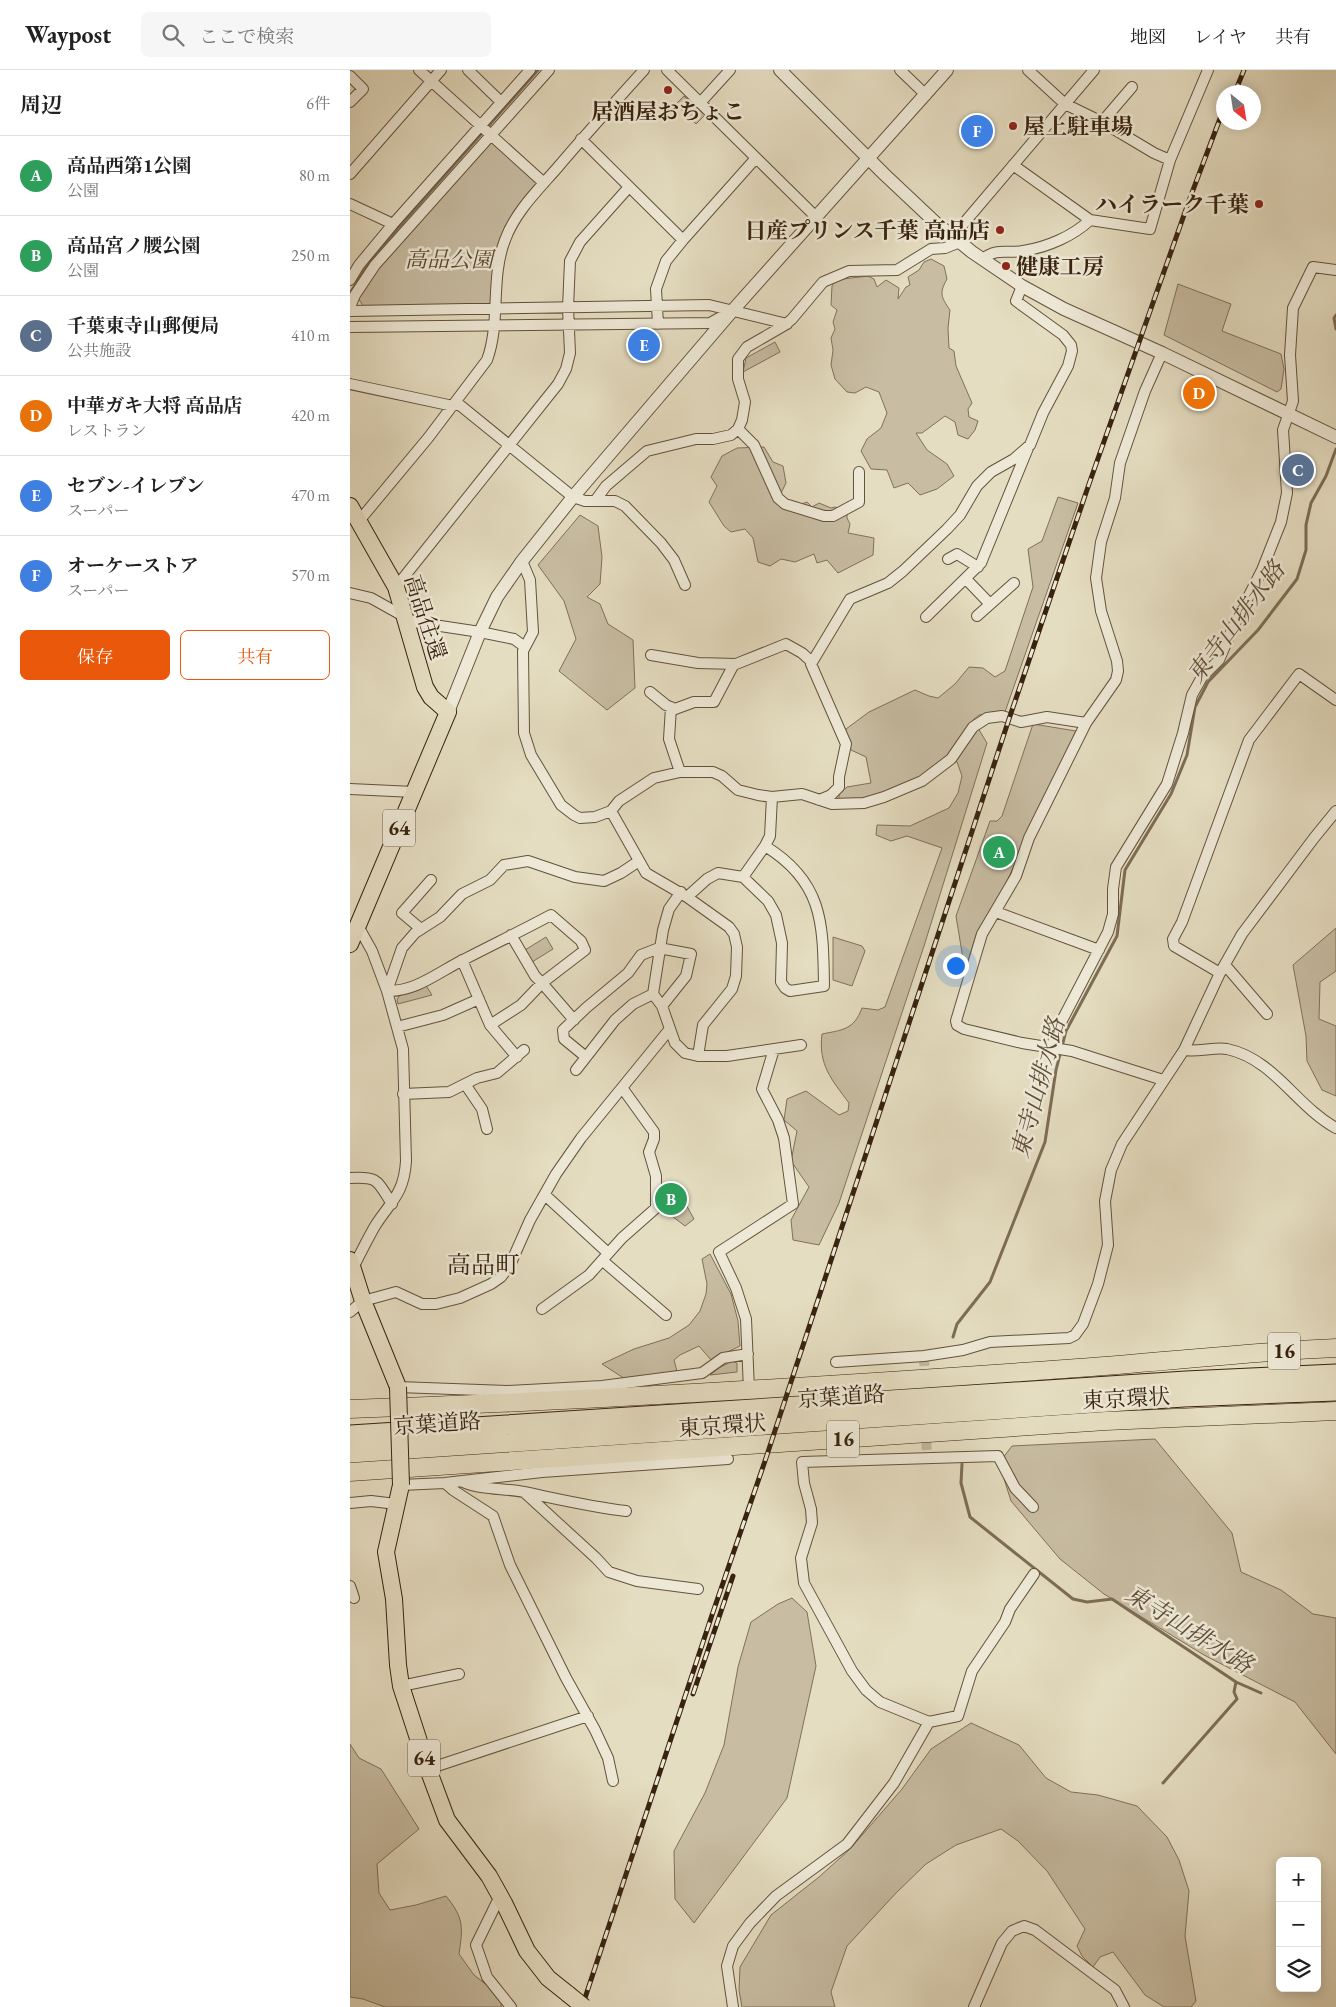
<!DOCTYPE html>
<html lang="ja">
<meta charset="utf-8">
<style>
body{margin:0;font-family:"EB Garamond","Noto Serif JP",serif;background:#f6f6f6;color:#222}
.controls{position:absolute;right:15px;bottom:15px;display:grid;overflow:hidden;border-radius:8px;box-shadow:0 2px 12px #0003}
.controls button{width:45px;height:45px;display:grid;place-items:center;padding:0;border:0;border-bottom:1px solid #e0e0e0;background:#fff;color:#222;font:25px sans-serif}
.compass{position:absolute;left:866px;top:15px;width:45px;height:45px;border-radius:50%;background:#fff;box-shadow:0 2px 12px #0003;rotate:150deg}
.you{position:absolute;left:605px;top:895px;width:18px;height:18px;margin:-12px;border:4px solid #fff;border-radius:50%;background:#1a73e8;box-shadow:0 0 0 8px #1a73e833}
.badge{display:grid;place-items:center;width:32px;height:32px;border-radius:50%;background:#ea580c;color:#fff;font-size:16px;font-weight:700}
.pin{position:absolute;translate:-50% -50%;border:2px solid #fff;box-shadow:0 1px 5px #0006}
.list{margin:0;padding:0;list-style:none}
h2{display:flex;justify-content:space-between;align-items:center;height:65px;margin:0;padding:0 20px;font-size:21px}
h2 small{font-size:16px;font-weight:400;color:#767676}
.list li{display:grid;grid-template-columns:32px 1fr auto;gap:15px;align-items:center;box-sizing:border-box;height:80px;padding:0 20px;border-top:1px solid #e0e0e0}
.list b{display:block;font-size:19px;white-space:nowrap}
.list p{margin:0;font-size:16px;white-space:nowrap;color:#767676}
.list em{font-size:16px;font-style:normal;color:#767676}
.actions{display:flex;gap:10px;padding:15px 20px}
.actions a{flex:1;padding:11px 0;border:1px solid #ea580c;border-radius:8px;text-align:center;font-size:18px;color:#ea580c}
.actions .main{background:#ea580c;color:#fff}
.icon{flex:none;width:28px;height:28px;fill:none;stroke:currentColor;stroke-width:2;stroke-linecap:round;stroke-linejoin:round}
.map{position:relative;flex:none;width:986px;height:1937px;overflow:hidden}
header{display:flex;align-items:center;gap:30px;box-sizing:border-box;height:70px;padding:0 25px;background:#fff;border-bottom:1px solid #e0e0e0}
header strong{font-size:24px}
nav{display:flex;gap:28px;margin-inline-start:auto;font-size:18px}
.search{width:350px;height:45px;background:#f6f6f6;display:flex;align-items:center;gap:12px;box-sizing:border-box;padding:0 18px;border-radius:8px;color:#767676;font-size:19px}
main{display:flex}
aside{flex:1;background:#fff}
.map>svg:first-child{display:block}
.green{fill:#c8bda3;stroke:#807059}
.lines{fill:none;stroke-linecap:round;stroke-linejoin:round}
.stream{stroke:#7c6d55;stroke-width:3}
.minor-tunnel{stroke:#c2b89d;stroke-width:10;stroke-dasharray:10 5;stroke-linecap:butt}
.minor-casing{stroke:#63523c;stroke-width:12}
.tertiary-casing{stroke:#63523c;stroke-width:14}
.primary-casing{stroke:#38230f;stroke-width:18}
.trunk-casing{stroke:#38230f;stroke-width:19}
.motorway-casing{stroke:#38230f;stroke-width:21}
.minor{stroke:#eee9d7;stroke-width:10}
.tertiary{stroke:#eee9d7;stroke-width:12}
.primary{stroke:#e5ddc1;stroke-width:16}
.trunk{stroke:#e5ddc1;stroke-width:18}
.motorway{stroke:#e5ddc1;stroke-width:19}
.rail-casing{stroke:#38230f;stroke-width:5}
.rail{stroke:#eee9d7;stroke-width:3;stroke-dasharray:9;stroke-linecap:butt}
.primary-bridge-casing{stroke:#38230f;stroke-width:18;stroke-linecap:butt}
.primary-bridge{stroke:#e5ddc1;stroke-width:16}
.poi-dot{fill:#8f2418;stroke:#eee9d7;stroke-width:2}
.labels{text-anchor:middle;stroke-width:5;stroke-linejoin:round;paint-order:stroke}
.shield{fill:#eee9d7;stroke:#6f5e4b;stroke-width:1}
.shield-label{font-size:21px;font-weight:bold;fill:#38230f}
.poi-label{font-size:22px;font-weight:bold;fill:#38230f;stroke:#eee9d7;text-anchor:start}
.park-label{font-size:22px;font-style:italic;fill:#5c4a34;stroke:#eee9d7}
.street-label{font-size:22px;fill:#38230f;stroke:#eee9d7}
.water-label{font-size:24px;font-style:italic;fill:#604e38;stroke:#eee9d7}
.neighbourhood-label{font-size:24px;fill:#38230f;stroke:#eee9d7}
</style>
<header>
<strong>Waypost</strong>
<div class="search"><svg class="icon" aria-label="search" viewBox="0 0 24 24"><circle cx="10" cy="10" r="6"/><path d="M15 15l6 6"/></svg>ここで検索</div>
<nav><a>地図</a><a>レイヤ</a><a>共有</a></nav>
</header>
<main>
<aside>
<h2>周辺<small>6件</small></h2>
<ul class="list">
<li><span class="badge" style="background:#2e9e5b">A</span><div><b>高品西第1公園</b><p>公園</p></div><em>80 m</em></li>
<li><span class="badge" style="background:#2e9e5b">B</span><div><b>高品宮ノ腰公園</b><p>公園</p></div><em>250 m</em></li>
<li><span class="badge" style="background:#5c6f8a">C</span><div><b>千葉東寺山郵便局</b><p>公共施設</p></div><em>410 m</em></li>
<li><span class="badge" style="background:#e8710a">D</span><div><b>中華ガキ大将 高品店</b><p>レストラン</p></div><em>420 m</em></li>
<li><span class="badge" style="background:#3f7fe0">E</span><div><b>セブン-イレブン</b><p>スーパー</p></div><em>470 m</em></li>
<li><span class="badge" style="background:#3f7fe0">F</span><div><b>オーケーストア</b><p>スーパー</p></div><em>570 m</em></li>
</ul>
<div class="actions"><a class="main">保存</a><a>共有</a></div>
</aside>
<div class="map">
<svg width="986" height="1937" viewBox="0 0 986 1937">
<rect width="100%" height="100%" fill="#e5ddc1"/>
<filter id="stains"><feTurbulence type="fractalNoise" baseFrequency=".004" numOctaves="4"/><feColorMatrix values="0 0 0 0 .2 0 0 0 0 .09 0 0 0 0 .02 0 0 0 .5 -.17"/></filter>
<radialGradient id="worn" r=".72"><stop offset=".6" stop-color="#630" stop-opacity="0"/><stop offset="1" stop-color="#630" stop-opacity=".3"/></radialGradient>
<path class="green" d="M334,26L355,45L346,54L326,34Z
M141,70L188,113L162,145L142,235L14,237L8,228L28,198Z
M581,189L594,196L597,209C589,223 591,227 600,240L598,258L599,278L604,281L606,296L622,333L618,339L619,347L628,351L625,360L618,369L608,365L605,352L595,346L572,363H566L577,380L597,394L604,406L587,419L570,425L558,413L544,418L537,400L521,399L511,381L517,369L531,358L537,343L529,322L516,317L505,323L497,322L485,309L481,295L483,280L481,268L485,259L483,252L487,240L481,235L482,216L485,210L518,206L524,209L527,217L536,210L549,218L548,229L556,217L560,215L558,207L569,200L574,192Z
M828,214L881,234L872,261L931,284L934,299L931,319L927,322L814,265Z
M425,272L430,282L393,302L396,288Z
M414,377L423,392L433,396L436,413L431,423L436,430L449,435L457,432L462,437L469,433L481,438L485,437L497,441V448L500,454L498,463L524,468L523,485L488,503L477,490L467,493L464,484L445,492L431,489L420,496L408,492L403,468L395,459L381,462L374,456L359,432L367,416L361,407L372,386L387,378Z
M708,427L728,433L655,642L629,645L623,650L637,673L574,876L489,1133L469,1175L443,1170L441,1150L459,1117L441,1091L447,1061L434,1050L437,1029L456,1021L489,1045L498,1041L499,1033C482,1010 468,995 472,964C492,960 504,960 512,938L528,940L535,937L592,778L557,766L541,771L526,765L527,755L560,756L599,738L608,723L612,706L607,692L601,685C590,693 580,702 569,708C551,718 508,736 489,730V724L497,717L521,713L516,687L501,680L495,666L496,659L519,642L565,620L579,626L588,628L605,614L619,597L633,598L645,607L655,601L683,517L678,479L692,471Z
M230,445L248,456L252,487L250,514L237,527L250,534L258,554L283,570L285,618L257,640L209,601L226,569L214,531L188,495Z
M683,654L726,661L656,813L626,865L615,901L606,846L640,751H647L652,746Z
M986,858V901L970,912L969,949L986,956V1026L972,1020L957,991L956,966L943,895Z
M196,867L203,879L182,892L175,880Z
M483,867L512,876L515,881L502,916L483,910Z
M75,914L82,925L48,934L47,930L49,926Z
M324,1113L344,1149L335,1156L310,1137V1120Z
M360,1184L381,1224L388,1251L390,1276L361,1290L349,1276L330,1285L324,1290L327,1301L275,1309L252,1294L284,1279L319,1268L339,1255L350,1241L356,1224L357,1214L352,1189Z
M382,1291L387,1293V1302L360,1305L369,1298Z
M805,1369L882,1463L891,1502L931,1520L963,1544L986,1548V1684L945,1632L854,1585L754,1524L710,1489L661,1431L649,1393L662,1376Z
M442,1528L457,1542L466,1596L437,1728L344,1853L325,1829L324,1781L355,1723L374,1675L388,1597L401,1552L428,1534Z
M621,1653L669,1675L696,1708L721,1722L748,1725L787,1736L817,1767L829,1790L839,1821L835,1866L846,1931L841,1937H814L795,1925L763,1882L750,1887L743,1897L732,1886L727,1876L735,1859L697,1801L668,1771L651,1759L606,1775L576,1794L546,1823L497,1876L481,1922L485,1937H392L389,1920L390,1897L421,1845L469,1807L500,1779L552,1719L581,1679Z
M0,1674L9,1688L31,1699L69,1759L27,1794L29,1823L40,1840L66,1835L96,1826C114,1848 113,1857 109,1884L124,1905L152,1927L151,1937H35L13,1929L0,1927Z"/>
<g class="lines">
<path class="stream" d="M0,223L25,184L188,0
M986,245L984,248L986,259
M603,1267L607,1254L640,1212L695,1072L706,1000L716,961L767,866L775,800L821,724L837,685L845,637L858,612L908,560L947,509L956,480V455L961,433L976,406L986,379
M612,1394L611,1413L620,1447L723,1529L737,1532L762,1529L886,1612L911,1623
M813,1713L887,1629L884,1622L886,1612"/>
<path class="minor-tunnel" d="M574,1286L575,1313
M575,1340L577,1388"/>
<defs>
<path id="minor" d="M69,0L194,113
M118,0L151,32
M317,0L467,148
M550,0L576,25
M0,6L13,19L0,32
M350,33L380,0
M752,52L782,17
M231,69L333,170
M820,90L858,0
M663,95L740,150L800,159L820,90L804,83L752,52L715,34L678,0
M0,104L91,0
M0,134L43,154
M603,166L744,0
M632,189C649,177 656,184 673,181C698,177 723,166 740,150
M0,210L9,195L43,154L180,0
M0,237L5,225L25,195L199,0
M0,241L359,235L437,254
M308,254L306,219L316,191L333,170L406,88
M0,257L360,253L378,243
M812,283L795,321L770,393L765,428L751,472L746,508L751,541L767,591L768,601L766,610L736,653L679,768L666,806L632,864L606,951L607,955L614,959L672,973L722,981L813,1010
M0,314L103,336
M106,332L223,427L235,431H245L256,416L297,381L346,369H363L381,365L388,359L392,350L395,332L388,309V289L397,277L435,255L442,249L473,212L499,201L547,200L581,179L595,178L610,172
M388,359L404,375L428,428L435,434L474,446H483L509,432V402
M245,431H265L275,436L311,473L324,490L335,515
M9,451L78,368L137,290C151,252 140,209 155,170C165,142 189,119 208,97C236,64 265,32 294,0
M598,489L607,484L628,497
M172,491L180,510L183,562L173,581L174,663L181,685L211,735L224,745L230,748L245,747L261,741L269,731L304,708L330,702H363L372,706L388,720L408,725L422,727L452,724L482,734L514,733L534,727L572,711L601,689L623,657L637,648L652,646L671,652L697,647L736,653
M616,509L640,534
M46,517L208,314L216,299L220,283L218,238L220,191L230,172L279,117
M0,523L21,528L64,552L130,562L164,569L175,577
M627,546L664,513
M576,547L631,493L678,378
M301,585L348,593L386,594L436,574L452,583L462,592
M300,622L316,635L325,639L344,632H364L384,594
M321,637L319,669L330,702
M0,719L64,722
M469,730L481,725L489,717V707L496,674L461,594L500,529L538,513L553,501L597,459L610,445L627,416L641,402L664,389L680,375L693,343L718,296L722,281L721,275L713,265L666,231L672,216
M261,741L296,803L337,827L357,809L368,803L393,807L418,831L426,845L432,873L431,912L435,918L440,921L474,916C473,855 474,812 415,776
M393,807L415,776L420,766L422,727
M331,822L319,839L313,860L303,924L312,936L325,973L335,983L348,986H377L451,975
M337,827L379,857L384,864L387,877L386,906L382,919L353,955L348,986
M646,842L749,880
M71,859L52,843L81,810
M112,890L140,955L167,987
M875,895L917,944
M870,903L824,876L823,869L832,852L899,670L949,604L986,630
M37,921C66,922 90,901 115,889C144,874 173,860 201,845L231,871L235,880L192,913L185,906L161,865
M37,921L52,878L65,863L90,847L112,824L140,810L154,795L178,791L225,807L254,811L271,803L289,791
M140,955L171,935L192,913L224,950
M47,957L93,945L129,929
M701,978L707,960L758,862L763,844V819L766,797L817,714L833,663L842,625L852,607L869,590L884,555L912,500L931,452L937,423L933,360L943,331L940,285L943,238L963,197L986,200
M834,980C848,982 865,977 877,979C924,989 946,1036 986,1058
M236,987L214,969L213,960L236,938L278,903L291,885L309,878L341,884L336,906L312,936
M226,1000L265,950L283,934L303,924
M115,1014L132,1039L137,1059
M53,1024L99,1022L127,1008L147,1003L174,980
M0,1108C29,1106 27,1111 42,1134
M195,1125L258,1183
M253,1191L316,1245
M3,1198C10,1184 17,1170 25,1156C41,1131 54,1124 56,1091L53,979L37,921L22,881L8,856
M192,1239L239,1205L272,1168L306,1138V1106L299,1082L304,1069V1062L273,1019
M0,1242L13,1231L46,1222L72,1234H86L110,1228L141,1214L151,1207L160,1195L180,1150L206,1104L231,1068L319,960
M486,1292L574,1286L613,1280L640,1272L719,1268L725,1265L733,1254L748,1214L758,1175L755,1131L761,1100L772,1074L834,980L870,903L892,864L964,768L986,741
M48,1317L157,1321L252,1316L352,1303L373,1288L398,1284
M399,1320L396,1249L386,1218L369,1182L443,1134L434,1068L428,1050L412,1019L424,979
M113,1412C131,1420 154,1418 174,1422C208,1429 242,1437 276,1441
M95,1413L103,1420L143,1446L160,1495L216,1608L245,1660L258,1688L263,1711
M51,1415L95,1413L192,1402L378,1389
M174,1422L246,1488L259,1502L287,1511L348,1519
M0,1433L21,1431L46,1434
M683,1437L665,1418L648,1386L452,1392L454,1413L461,1439L462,1453L451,1488L454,1513L502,1601L516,1620L530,1632L579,1652L608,1646L622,1601L655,1552L660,1539L684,1504
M0,1516L4,1528
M51,1616L109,1604
M78,1699L238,1646
M150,1826L126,1875L137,1907L161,1937
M383,1937L377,1896L383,1876L400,1853L426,1826L497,1774L544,1713L579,1652
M624,1937L652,1873L662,1861L674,1856L685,1860L765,1920L774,1937"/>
<path id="tertiary" d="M430,0L534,104L586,153L622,182L672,216L714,239L812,283L986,367
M98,642L130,562L147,527L172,491L223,427L383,240L597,0"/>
<path id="primary" d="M0,436L46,517L75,617L81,627L98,642L0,874
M0,1190L13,1231L48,1317
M51,1415L36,1482L44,1529L48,1595L51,1616L78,1699L97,1750L139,1806L154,1833L177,1881L198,1908L218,1924"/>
<path id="trunk" d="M0,1339C238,1331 476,1316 714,1299C805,1293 895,1282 986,1278
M0,1402L756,1351L986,1341"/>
<path id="motorway" d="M0,1365L836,1311L986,1304
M0,1383L834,1327L986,1321"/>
</defs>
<use href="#minor" class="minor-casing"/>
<use href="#tertiary" class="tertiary-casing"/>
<use href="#primary" class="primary-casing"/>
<use href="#trunk" class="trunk-casing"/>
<use href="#motorway" class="motorway-casing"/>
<use href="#minor" class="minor"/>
<use href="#tertiary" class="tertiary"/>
<use href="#primary" class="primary"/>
<use href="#trunk" class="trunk"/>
<use href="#motorway" class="motorway"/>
<defs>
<path id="rail" d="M885,22L894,0
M343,1624L383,1506
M232,1937L362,1545L415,1391L659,649L739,414L840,128L874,38"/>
</defs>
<use href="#rail" class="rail-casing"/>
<use href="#rail" class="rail"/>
<defs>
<path id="primary-bridge" d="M48,1317L51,1415
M218,1924L234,1937"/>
</defs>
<use href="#primary-bridge" class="primary-bridge-casing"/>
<use href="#primary-bridge" class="primary-bridge"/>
</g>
<g class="poi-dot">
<circle cx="318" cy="20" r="5"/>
<circle cx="663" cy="56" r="5"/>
<circle cx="909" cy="134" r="5"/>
<circle cx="650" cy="160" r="5"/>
<circle cx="656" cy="196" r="5"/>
</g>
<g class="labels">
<g class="shield">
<rect x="33" y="739.5" width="32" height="37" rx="4"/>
<rect x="918" y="1262.5" width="32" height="37" rx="4"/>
<rect x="477" y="1350.5" width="32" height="37" rx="4"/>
<rect x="58" y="1669.5" width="32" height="37" rx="4"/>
</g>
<g class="shield-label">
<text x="49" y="765">64</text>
<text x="934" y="1288">16</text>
<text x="493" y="1376">16</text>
<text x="74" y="1695">64</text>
</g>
<g class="poi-label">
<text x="318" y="49" text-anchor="middle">居酒屋おちょこ</text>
<text x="673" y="64">屋上駐車場</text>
<text x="899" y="142" text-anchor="end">ハイラーク千葉</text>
<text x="640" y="168" text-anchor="end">日産プリンス千葉 高品店</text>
<text x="666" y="204">健康工房</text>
</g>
<g class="park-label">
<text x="99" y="197">高品公園</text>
</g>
<g class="street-label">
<text transform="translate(76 547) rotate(72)" y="8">高品往還</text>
<text transform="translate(491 1326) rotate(-4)" y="8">京葉道路</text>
<text transform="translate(776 1328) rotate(-3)" y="8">東京環状</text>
<text transform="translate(87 1353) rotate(-4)" y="8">京葉道路</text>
<text transform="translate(372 1355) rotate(-4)" y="8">東京環状</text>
</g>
<g class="water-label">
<text transform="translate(886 552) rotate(-53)" y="8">東寺山排水路</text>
<text transform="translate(688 1018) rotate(-75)" y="8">東寺山排水路</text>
<text transform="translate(839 1559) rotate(32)" y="8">東寺山排水路</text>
</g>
<g class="neighbourhood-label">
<text x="133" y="1203">高品町</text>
</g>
</g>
<rect width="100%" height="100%" filter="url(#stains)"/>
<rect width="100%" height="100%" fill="url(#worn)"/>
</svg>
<div class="controls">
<button>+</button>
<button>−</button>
<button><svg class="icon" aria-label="layers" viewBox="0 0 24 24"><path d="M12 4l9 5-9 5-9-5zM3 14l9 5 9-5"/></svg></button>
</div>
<svg class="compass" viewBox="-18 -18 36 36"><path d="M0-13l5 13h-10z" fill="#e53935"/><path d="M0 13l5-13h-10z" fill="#767676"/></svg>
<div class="you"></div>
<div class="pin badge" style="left:649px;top:782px;background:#2e9e5b">A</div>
<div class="pin badge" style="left:321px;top:1129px;background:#2e9e5b">B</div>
<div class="pin badge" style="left:948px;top:400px;background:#5c6f8a">C</div>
<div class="pin badge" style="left:849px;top:323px;background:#e8710a">D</div>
<div class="pin badge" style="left:294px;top:275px;background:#3f7fe0">E</div>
<div class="pin badge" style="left:627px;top:61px;background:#3f7fe0">F</div>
</div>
</main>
